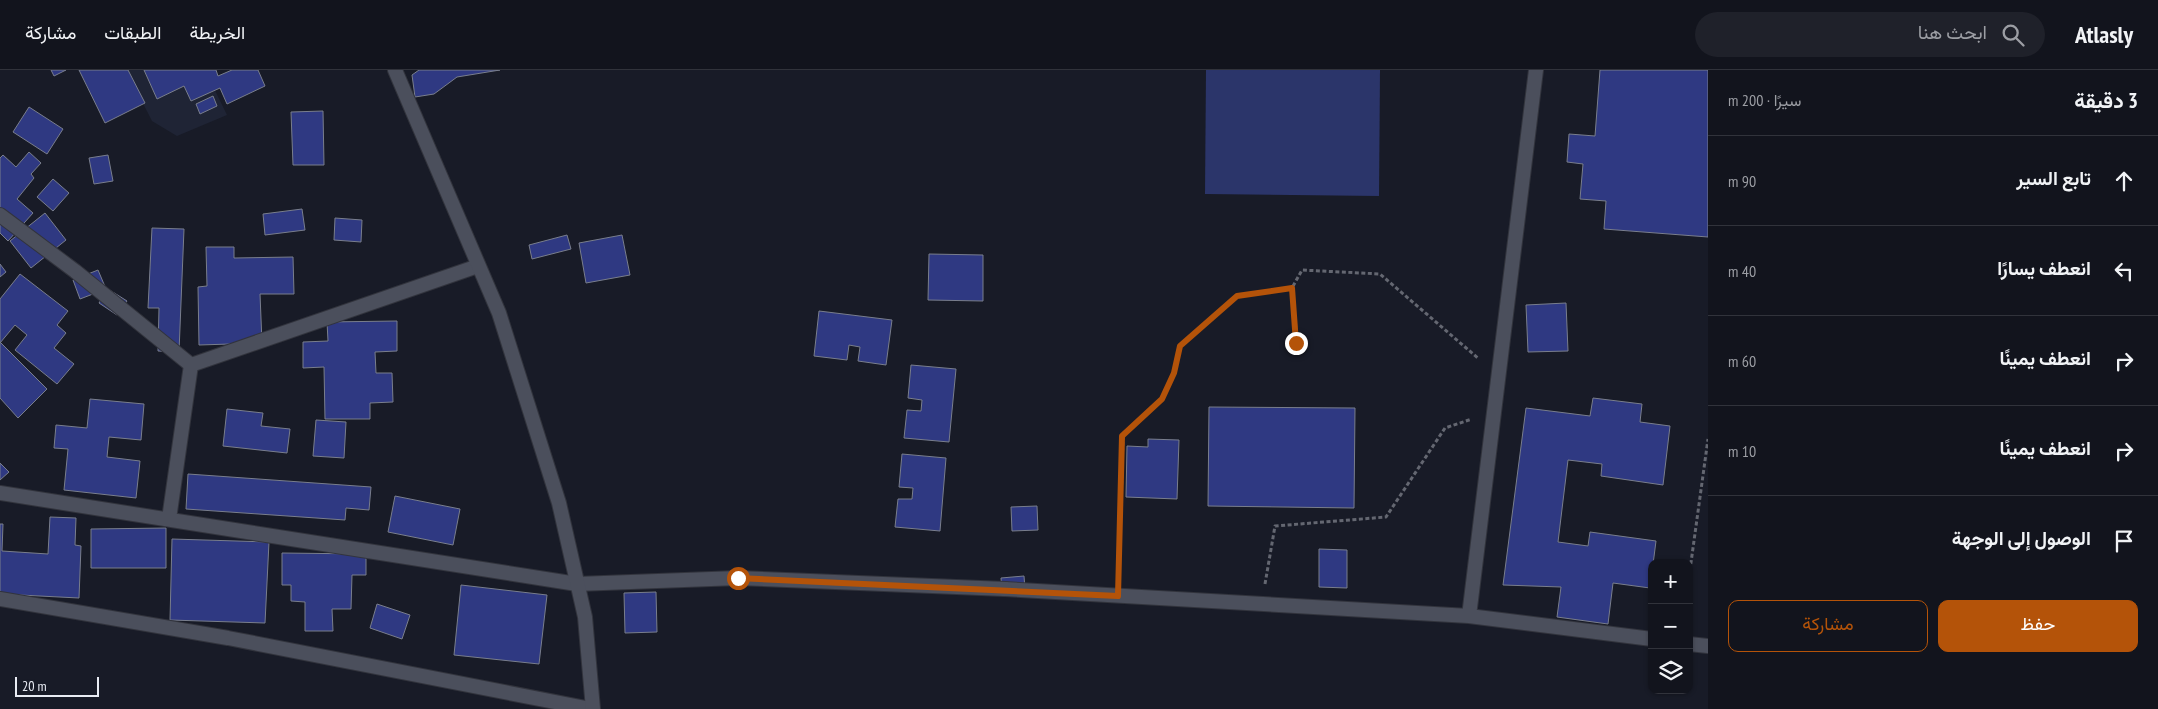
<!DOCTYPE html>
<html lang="ar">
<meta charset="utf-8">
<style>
body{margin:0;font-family:"PT Sans Narrow",Vazirmatn,sans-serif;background:#1f212a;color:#f1f3f6;direction:rtl}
.controls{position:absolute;right:15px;bottom:15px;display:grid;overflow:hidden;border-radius:10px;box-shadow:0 1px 4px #0004}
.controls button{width:45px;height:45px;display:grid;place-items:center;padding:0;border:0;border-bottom:1px solid #31333b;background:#12141d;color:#f1f3f6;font:25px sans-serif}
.scale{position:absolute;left:15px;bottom:12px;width:84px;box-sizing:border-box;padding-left:5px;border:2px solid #e9ecf4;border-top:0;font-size:14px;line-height:18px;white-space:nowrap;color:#e9ecf4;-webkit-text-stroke:4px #181b27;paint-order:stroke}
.stop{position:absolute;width:15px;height:15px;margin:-11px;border:4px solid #b45309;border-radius:50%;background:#fff}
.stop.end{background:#b45309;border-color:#fff;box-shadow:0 1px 5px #0008}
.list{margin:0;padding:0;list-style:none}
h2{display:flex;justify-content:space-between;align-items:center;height:65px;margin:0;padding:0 20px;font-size:21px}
h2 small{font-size:16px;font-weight:400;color:#9c9ea4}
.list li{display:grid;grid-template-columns:32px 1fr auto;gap:15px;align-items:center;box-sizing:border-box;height:90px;padding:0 20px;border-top:1px solid #31333b}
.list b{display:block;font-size:19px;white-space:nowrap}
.list em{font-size:16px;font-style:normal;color:#9c9ea4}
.actions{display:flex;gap:10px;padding:15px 20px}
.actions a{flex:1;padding:11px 0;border:1px solid #b45309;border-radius:10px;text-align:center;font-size:18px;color:#b45309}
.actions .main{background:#b45309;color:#fff}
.icon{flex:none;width:28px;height:28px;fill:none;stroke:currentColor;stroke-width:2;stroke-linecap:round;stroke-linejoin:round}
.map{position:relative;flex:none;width:1708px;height:639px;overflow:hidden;direction:ltr}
header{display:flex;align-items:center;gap:30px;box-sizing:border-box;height:70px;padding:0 25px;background:#12141d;border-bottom:1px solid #31333b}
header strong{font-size:24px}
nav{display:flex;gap:28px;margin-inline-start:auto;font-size:18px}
.search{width:350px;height:45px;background:#1f212a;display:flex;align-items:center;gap:12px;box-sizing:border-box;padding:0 18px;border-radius:28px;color:#9c9ea4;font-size:19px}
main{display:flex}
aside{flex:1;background:#12141d}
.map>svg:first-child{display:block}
.built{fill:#1f2435}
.green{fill:#2b356a}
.building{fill:#2f3982;stroke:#797e8c}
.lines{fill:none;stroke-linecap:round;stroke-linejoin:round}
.service-casing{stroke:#32343d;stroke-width:16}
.minor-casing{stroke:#32343d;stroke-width:16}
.tertiary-casing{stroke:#32343d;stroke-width:16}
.secondary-casing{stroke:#32343d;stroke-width:16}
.path{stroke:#646771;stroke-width:3;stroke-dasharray:4 2.5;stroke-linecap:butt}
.service{stroke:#4b4f5c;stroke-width:14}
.minor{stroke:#4b4f5c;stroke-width:14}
.tertiary{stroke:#4b4f5c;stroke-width:14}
.secondary{stroke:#4b4f5c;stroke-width:14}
.route{stroke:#b45309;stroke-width:6}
</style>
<header>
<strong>Atlasly</strong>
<div class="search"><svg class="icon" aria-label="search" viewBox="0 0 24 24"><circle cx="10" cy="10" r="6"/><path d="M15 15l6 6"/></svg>ابحث هنا</div>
<nav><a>الخريطة</a><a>الطبقات</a><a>مشاركة</a></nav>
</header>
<main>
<aside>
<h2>3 دقيقة<small>سيرًا · 200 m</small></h2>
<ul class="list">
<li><svg class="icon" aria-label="ahead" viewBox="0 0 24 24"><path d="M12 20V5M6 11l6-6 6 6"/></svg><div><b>تابع السير</b></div><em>90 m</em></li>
<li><svg class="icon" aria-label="left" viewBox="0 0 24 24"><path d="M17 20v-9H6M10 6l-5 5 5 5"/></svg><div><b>انعطف يسارًا</b></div><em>40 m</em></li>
<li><svg class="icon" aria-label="right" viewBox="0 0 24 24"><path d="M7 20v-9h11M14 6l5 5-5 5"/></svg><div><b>انعطف يمينًا</b></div><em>60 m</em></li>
<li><svg class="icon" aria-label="right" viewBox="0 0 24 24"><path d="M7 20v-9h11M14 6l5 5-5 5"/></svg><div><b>انعطف يمينًا</b></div><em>10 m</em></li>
<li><svg class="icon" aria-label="arrive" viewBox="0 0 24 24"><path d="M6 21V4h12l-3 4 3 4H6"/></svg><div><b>الوصول إلى الوجهة</b></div></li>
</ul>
<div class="actions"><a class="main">حفظ</a><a>مشاركة</a></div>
</aside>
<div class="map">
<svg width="1708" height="639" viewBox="0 0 1708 639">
<rect width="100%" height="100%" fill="#181b27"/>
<path class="built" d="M126,0H205L227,45L177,66L152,51Z"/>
<path class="green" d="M1206,0H1380L1379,126L1205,124Z"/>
<path class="building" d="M51,0H66L54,6Z
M79,0H128L145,33L105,53Z
M144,0H216L218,6L232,0H258L265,16L227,34L220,18L191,31L184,16L157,29Z
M419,0H500L457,7L434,24L415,27L412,5Z
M1600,0H1708V167L1604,159L1606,131L1580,129L1583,94L1567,92L1569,64L1595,66Z
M213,26L217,36L200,44L196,34Z
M29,37L63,59L47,84L13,62Z
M323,41L324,95H293L291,42Z
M29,82L41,93L31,104L34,108L17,129L33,143L8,171L0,163V88L3,85L16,97Z
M108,85L113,111L94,114L89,88Z
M53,109L69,123L53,141L37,127Z
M302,139L305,160L265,165L263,144Z
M45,143L66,170L31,198L10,171Z
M335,148L362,150L361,172L334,170Z
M152,158L184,159L179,282L158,281L159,238H148Z
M567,165L571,179L532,189L529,175Z
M622,165L630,205L586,213L579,173Z
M206,177H234V188L293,187L294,224H260L262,273L199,275L198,217L207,216Z
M929,184L983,185V231L928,230Z
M0,194L6,202L0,207Z
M98,200L106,219L80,229L73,210Z
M20,204L68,241L57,255L66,263L54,278L74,294L57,314L15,280L27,265L15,255L0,273V229Z
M108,219L127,231L117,245L99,233Z
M1566,233L1568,281L1528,282L1526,235Z
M819,241L892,250L886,295L858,291L860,277L849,275L847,290L814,286Z
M397,251V281L375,282L376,303H392L393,332L370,333V349H325L324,297L303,298V272L328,271L327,252Z
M0,272L47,319L18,348L0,328Z
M911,295L956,299L949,372L904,368L907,340L921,341L922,330L908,328Z
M1593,328L1642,334L1640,352L1670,356L1663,415L1601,406L1602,394L1568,390L1558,472L1588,476L1590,462L1656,471L1650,518L1613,513L1608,554L1557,547L1561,517L1503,515L1526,338L1590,346Z
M90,329L144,334L141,370L109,367L107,387L140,391L136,428L64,420L68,379L54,378L56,355L87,358Z
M1209,337L1355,338L1354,438L1208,436Z
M227,339L263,343L261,356L290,359L287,383L223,376Z
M316,350L346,352L344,388L313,386Z
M1148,369L1179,370L1177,429L1126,427L1127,376L1148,377Z
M902,384L946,388L940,461L895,457L898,429H912L913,418L899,417Z
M0,393L9,402L0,410Z
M188,404L371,417L369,440L346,438L345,450L186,439Z
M395,426L460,439L453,475L388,462Z
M1037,436L1038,460L1012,461L1011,437Z
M50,447L76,448L75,475L81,476L79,528L0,524V454H3L2,481L48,484Z
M166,458V498H91V459Z
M172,469L269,472L265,553L170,550Z
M1319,479L1347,480V518L1319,517Z
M282,483L366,484V505H352L351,539H332L333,561H305V532L291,531V515H282Z
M1024,506L1025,519L1002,521L1001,508Z
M461,515L547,525L539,594L454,585Z
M656,522L657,562L625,563L624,523Z
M377,534L410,545L402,569L370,558Z"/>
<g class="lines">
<defs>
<path id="service" d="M1005,519L1469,546L1652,569
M1469,546L1536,0
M1689,574L1708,576"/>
<path id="minor" d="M0,145L75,201L191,295L478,196
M0,423L577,514L738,508L1005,519
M169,449L191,295"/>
<path id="tertiary" d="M0,529L228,568L591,639"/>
<path id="secondary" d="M395,0L499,243L559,433L585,547L593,639"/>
</defs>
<use href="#service" class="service-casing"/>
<use href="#minor" class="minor-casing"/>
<use href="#tertiary" class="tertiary-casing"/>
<use href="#secondary" class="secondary-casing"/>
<path class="path" d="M1292,218L1296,273
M1119,506L1123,366L1162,329L1174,303L1180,276L1237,226L1292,218L1302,200L1380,204L1479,289
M1689,507L1708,369
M1265,514L1275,456L1386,447L1445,358L1472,349"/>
<use href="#service" class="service"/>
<use href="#minor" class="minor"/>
<use href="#tertiary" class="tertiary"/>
<use href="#secondary" class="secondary"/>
</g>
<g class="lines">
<path class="route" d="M738,508L1118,526L1122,366L1162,329L1174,303L1180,276L1237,226L1292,218L1296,273"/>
</g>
</svg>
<div class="controls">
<button>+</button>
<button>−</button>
<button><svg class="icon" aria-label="layers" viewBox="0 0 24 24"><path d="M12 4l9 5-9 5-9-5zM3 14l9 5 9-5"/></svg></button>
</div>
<div class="scale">20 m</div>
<div class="stop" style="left:738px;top:508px"></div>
<div class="stop end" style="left:1296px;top:273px"></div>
</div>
</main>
